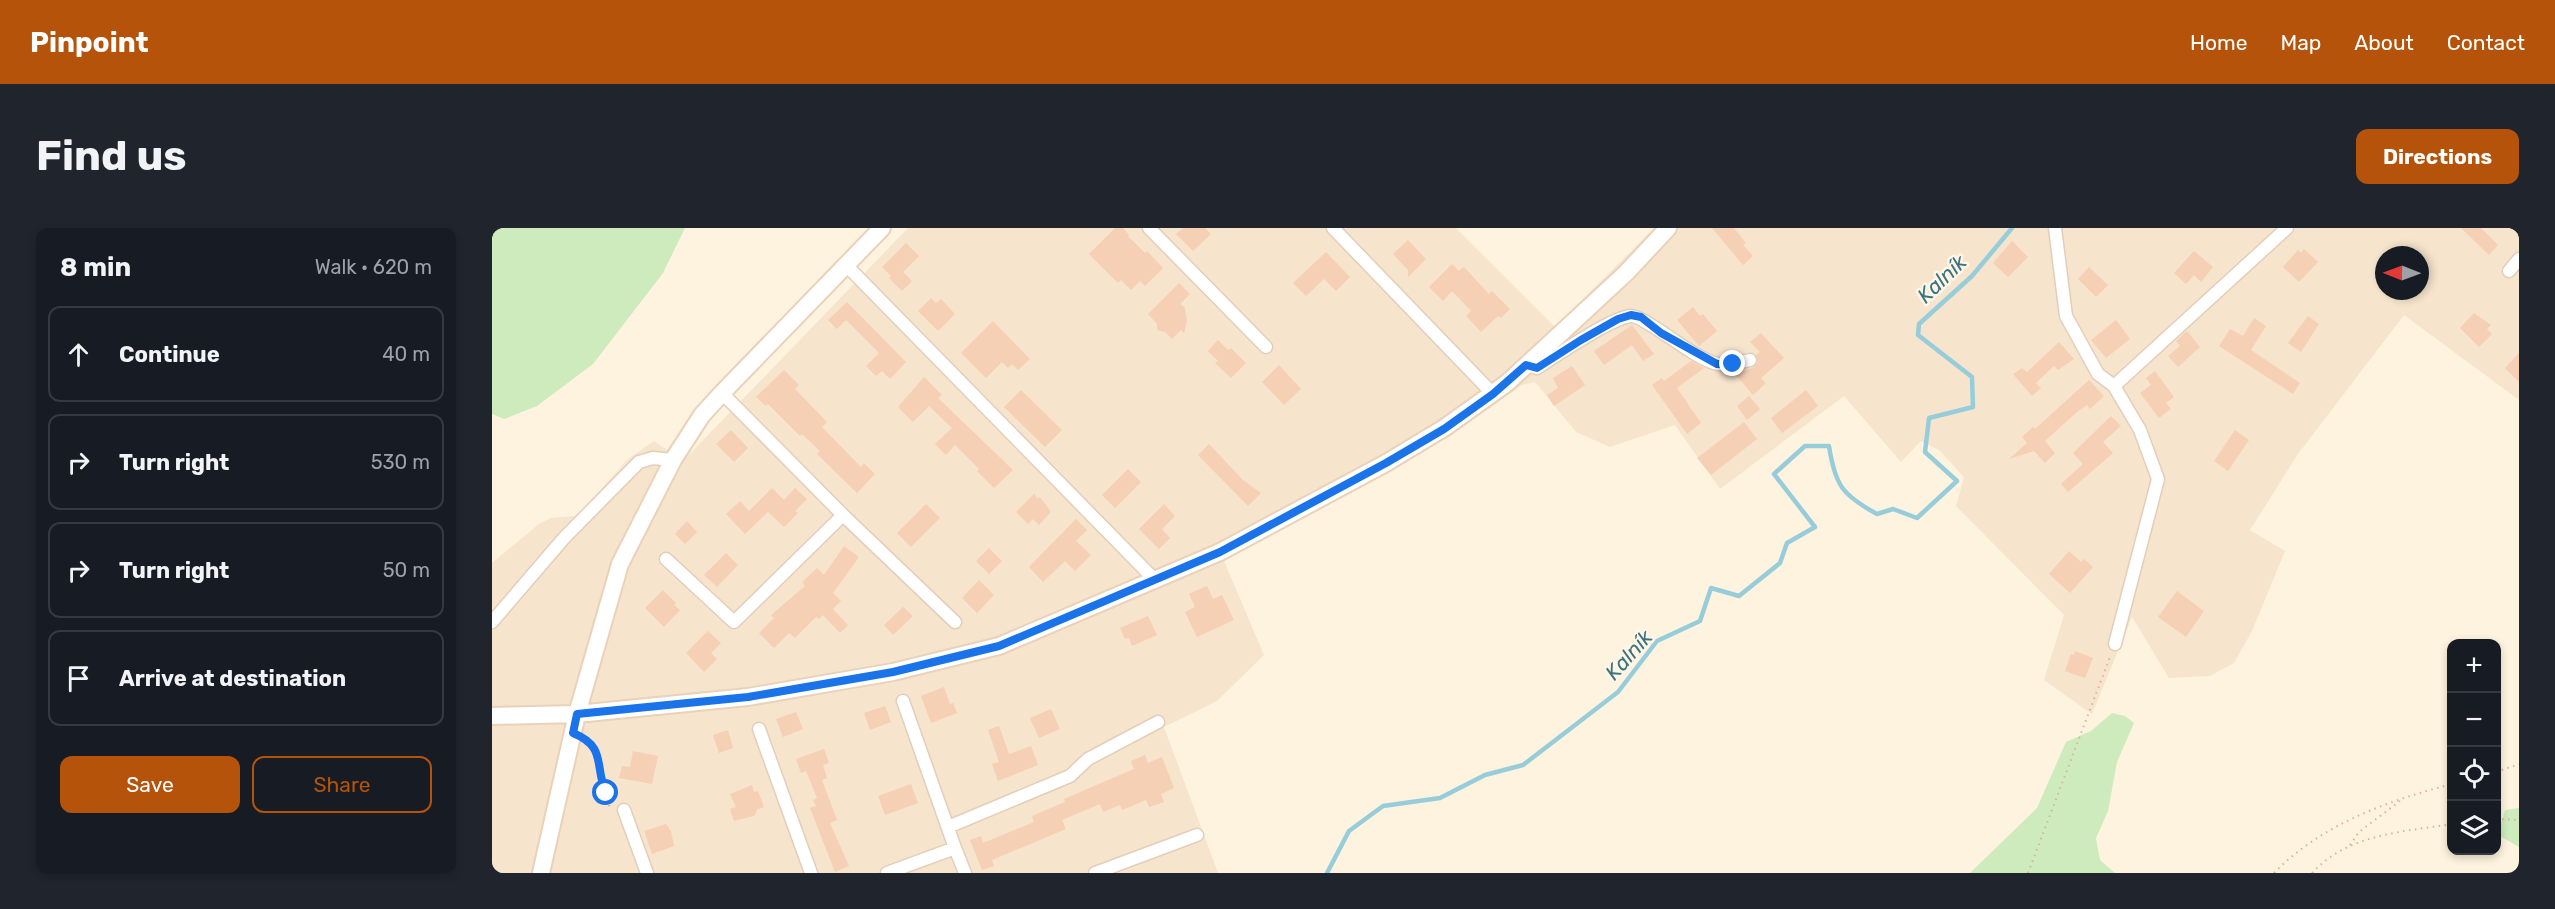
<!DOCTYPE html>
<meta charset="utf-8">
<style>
body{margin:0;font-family:Rubik,sans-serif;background:#20242c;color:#f1f3f6}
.controls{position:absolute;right:18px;bottom:18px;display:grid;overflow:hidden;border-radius:12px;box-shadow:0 3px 9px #0003}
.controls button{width:54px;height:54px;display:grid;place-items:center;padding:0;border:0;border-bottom:2px solid #363941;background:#171b24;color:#f1f3f6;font:30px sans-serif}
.compass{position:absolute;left:1883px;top:18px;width:54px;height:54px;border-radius:50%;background:#171b24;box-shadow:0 3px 9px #0003;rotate:271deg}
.stop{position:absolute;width:18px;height:18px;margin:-14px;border:4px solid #1a73e8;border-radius:50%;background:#fff}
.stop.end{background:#1a73e8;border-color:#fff;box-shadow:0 2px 6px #0008}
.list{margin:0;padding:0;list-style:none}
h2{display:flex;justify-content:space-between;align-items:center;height:78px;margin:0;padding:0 24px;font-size:26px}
h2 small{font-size:20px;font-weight:400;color:#9ea1a6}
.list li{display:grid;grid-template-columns:39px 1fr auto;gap:18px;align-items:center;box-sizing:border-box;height:96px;margin:0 12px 12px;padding:0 12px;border:2px solid #363941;border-radius:12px}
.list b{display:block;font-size:22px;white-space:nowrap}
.list em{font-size:20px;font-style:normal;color:#9ea1a6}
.actions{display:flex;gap:12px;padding:18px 24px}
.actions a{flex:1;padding:14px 0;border:2px solid #b45309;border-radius:12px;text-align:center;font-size:21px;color:#b45309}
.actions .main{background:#b45309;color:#fff}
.icon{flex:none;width:33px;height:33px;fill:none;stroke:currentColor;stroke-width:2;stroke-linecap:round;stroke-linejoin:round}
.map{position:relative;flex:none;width:2027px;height:645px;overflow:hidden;border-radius:12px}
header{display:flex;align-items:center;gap:36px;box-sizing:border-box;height:84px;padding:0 30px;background:#b45309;color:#fff}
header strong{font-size:28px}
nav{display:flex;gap:33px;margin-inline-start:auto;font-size:21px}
.intro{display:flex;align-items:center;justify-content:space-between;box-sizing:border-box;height:144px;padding:0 36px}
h1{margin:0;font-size:42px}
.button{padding:15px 27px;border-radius:12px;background:#b45309;color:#fff;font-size:21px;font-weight:700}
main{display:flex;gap:36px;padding:0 36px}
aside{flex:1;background:#171b24;border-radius:12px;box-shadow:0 3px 9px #0003}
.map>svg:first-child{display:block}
.residential{fill:#f6e4cc;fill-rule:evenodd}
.green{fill:#cdebbc}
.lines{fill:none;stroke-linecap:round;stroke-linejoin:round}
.stream{stroke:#97cdda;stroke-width:4.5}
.building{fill:#f5d0b4}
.street-casing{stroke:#e2ceba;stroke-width:15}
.secondary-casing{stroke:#e9d2b9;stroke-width:20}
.path{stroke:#d9b497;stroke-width:2;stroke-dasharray:1.5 4.5;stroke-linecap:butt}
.street{stroke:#fff;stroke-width:12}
.secondary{stroke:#fff;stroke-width:16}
.route{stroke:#1a73e8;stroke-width:8}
.labels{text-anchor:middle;stroke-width:5;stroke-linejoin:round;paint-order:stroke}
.water-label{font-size:21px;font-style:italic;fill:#3b7383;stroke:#fff6e5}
</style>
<header>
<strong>Pinpoint</strong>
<nav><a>Home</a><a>Map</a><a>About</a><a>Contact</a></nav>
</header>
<div class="intro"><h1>Find us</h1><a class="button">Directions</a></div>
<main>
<aside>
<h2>8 min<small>Walk · 620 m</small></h2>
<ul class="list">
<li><svg class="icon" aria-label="ahead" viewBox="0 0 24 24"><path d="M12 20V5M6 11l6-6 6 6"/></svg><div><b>Continue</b></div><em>40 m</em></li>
<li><svg class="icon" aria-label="right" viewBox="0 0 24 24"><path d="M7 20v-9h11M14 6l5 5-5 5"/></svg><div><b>Turn right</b></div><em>530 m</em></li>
<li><svg class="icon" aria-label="right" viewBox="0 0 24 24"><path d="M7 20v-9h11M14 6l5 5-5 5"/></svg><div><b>Turn right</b></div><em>50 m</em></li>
<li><svg class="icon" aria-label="arrive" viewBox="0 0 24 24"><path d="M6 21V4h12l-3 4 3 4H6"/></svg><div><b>Arrive at destination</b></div></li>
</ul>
<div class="actions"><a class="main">Save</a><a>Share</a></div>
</aside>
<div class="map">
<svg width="2027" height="645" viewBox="0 0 2027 645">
<rect width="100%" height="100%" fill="#fef3de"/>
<path class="residential" d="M416,0H964L1063,99L1162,0H2027V172L1912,87L1806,226L1758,302L1793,323L1760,403L1742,435L1718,448L1677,450L1640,389L1600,486L1552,452L1572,387L1464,278L1472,249L1447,222L1429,213L1409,234L1352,168L1228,261L1183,197L1118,219L1084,204L1043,154L1030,157L955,210L732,333L772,427L725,473L672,499L726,645H0V335L47,296L59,290L85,288L136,231L162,213L191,233ZM1892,27H1928V63H1892Z"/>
<path class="green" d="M0,0H193L171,45L101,136L45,178L12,191L0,186Z
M1620,485L1633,488L1642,495L1625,534L1616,583L1604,610L1608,632L1623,645H1478L1545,580L1574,514L1599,503Z
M2027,580V619L2006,607L2013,582Z"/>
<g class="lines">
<path class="stream" d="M835,645L857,603L891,578L948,570L993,547L1031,537L1126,464L1165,413L1208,393L1219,360L1247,368L1288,335L1295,315L1323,299L1282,246L1313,218H1337C1343,257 1350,267 1385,286L1401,281L1425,290L1465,253L1433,224L1437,190L1481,179L1480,149L1426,107L1427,96L1480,48L1520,0"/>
</g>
<path class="building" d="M623,0H631L637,7L636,8L653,25L655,23L671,40L653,58L648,53L639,62L629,52L626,55L597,26Z
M691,0H713L719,6L701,23L684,6Z
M1220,0H1242L1254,15L1251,17L1261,28L1251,37Z
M1969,0H1989L2006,17L1997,27Z
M916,12L934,31L916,49V42L901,26Z
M1520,13L1536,29L1516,49L1501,35Z
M414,15L427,28L411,44L420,53L410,63L397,50L399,48L390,39Z
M1812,21L1826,34L1807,54L1791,39L1806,22L1809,25Z
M1702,23L1721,39L1709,54L1702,47L1694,56L1682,45Z
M834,24L858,49L844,63L832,51L814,68L801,55Z
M960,36L967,43L972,39L997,66L1000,63L1018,81L1009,90L1006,88L989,104L974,88L979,83L960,63L951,73L937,59Z
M1597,39L1616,57L1604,69L1586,51Z
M687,55L698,66L688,76L693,80L695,93L692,105L689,102L680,111L673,104L665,102V96L656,86Z
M439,70L444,75L449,71L463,86L446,103L426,83Z
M355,74L414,134L398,151L390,143L384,148L374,138L387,125L354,92L345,101L336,92Z
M1201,79L1208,88L1211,86L1225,103L1207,118L1185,92Z
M1982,85L1999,97L1995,101L2000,106L1987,119L1968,100Z
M1816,88L1827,96L1809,124L1796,115Z
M1762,90L1774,98L1759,122L1808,155L1801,166L1727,118L1738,101L1751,108Z
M1624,92L1638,111L1614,130L1599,112Z
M501,93L538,131L526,142L520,136L516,140L510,134L494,150L469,125Z
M1140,97L1162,126L1151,133L1140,117L1112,137L1102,123Z
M1695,103L1708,119L1686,139L1676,128L1688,118L1684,113Z
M1269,105L1292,130L1269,150L1274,155L1261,167L1243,146L1260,140L1266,135L1264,127L1268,124L1258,114Z
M726,112L736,122L739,120L754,135L739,150L723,135L726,133L716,123Z
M1567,114L1582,131L1566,142L1562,138L1544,155L1549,160L1540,168L1521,146L1530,140L1535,144Z
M2027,125V154L2013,140Z
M1199,133L1212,140L1185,160L1209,195L1195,206L1160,157L1170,150L1172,153Z
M787,137L809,161L792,177L770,154Z
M1080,138L1093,157L1062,178L1055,167L1066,160L1061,150Z
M292,142L307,157L303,161L335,194L330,199L369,239L372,235L383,246L365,265L325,226L328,223L310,206L308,208L276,176L274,178L264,169Z
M1663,143L1682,169L1674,175L1679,181L1667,190L1648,165L1659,157L1654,150Z
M432,149L450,167L446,170L521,242L502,260L485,243L487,241L463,217L454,227L443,216L460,200L437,178L421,194L406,179Z
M1597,152L1612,168L1598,181L1595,177L1585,184L1553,213L1563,225L1553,235L1542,223L1517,231L1535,215L1530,209L1541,199L1543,201Z
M529,162L570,202L553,219L512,179Z
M1314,162L1326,178L1290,205L1279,190Z
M1257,168L1268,181L1255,192L1245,178Z
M1619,188L1629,198L1611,214L1621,225L1576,264L1569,256L1591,236L1581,225Z
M1252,194L1265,211L1219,247L1205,230Z
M239,202L256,220L242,234L224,216Z
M1743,202L1757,212L1736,243L1722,233Z
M717,216L751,252L769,265L756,278L706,227Z
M636,241L649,254L623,280L610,267Z
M280,260L292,272L303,260L315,271L303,283L306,285L292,299L276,284L253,306L234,286L248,273L257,283Z
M542,266L546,271L548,269L559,284L547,297L541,291L536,296L524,284Z
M434,276L448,290L419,319L405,305Z
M672,276L683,288L670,301L678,310L667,321L647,301Z
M584,291L595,302L584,313L599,327L583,343L573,333L551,354L537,339Z
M195,293L205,304L193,316L183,306Z
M352,318L367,329L341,365L349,373L341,381L356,397L348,405L331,387L327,391L324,389L303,410L297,405L282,420L267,405L282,390L279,387L313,358L310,354L325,340L332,347Z
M497,320L510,333L497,346L484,333Z
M1577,323L1589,334L1592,331L1601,339L1578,365L1557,346Z
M234,325L246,337L225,359L212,347Z
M487,352L502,367L485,385L470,370Z
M715,358L721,371L730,367L742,392L705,409L693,384L703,379L697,366Z
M171,362L184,375L182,377L188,382L172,399L153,380Z
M1685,363L1712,383L1694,409L1666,389Z
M411,379L421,388L401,407L392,397Z
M656,388L665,407L640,418L637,410L633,411L628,400Z
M216,403L229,415L219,425L225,431L212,444L194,425Z
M1583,423L1601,430L1593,450L1573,443L1579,426L1582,427Z
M452,459L458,476L461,475L465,485L439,495L429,468Z
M393,478L399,494L378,502L372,485Z
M559,481L568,501L547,510L538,490Z
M304,484L311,501L291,509L284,491Z
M507,498L517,526L539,518L546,537L506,553L500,536L507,534L496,502Z
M236,502L241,520L227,525L221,507Z
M332,521L337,535L331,537L335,550L330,552L345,592L338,595L357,638L343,644L318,580L324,578L321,572L325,570L314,543L309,545L304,531Z
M141,523L166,528L160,556L127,550L130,538L138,539Z
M653,527L656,535L670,529L682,560L669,566L672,574L657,579L654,572L630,582L628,577L611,584L608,576L570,592L574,601L500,632L502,638L490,642L478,612L489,608L491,615L542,594L540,588L573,574L572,571L642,541L639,533Z
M419,556L426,575L393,587L386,568Z
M260,557L262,564L266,563L272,579L266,581L262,588L242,593L238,581L244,579L238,566Z
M174,596L179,603L182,618L160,626L152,603Z"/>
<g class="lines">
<defs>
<path id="street" d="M657,0L774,119
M841,0L1001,166
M1563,0L1574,88L1606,146L1622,158L1648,202L1666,251L1623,416
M353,36L663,352
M2017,43L2027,31
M1034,137L1045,140C1065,127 1117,91 1138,88C1152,86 1202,132 1226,136C1237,138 1248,134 1258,132
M1622,158L1795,0
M230,165L351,287L463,394
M174,331L242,394L351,287
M0,394L72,310L147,234L161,230L181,232
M267,501L319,645
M132,582L155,645
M456,599L578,548L596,531L666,494
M463,620L473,645
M395,645L463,620L411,473
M603,645L705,607"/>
<path id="secondary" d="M0,488L85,486L256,469L401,444L507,418L728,324L894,235L952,200L1015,155L1134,45L1176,0
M49,645L85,486L128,336L181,232L210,187L230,165L390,0"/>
</defs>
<use href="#street" class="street-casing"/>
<use href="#secondary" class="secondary-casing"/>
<path class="path" d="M94,511L105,522L109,554L118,580
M2004,544L2027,536
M2004,591L2027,592
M1858,617L1867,604L1908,573
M1536,645L1618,429
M1782,645C1830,596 1895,573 1960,556
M1820,645C1856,606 1910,604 1960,596"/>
<use href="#street" class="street"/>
<use href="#secondary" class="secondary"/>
</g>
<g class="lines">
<path class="route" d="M114,565C102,537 115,519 81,505L85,486L256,469L401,444L507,418L728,324L894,235L952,201L1001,166L1034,137L1045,140L1089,112L1126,91L1139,87L1149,89L1169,105L1225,136H1241"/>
</g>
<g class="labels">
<g class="water-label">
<text transform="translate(1450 51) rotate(-44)" y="7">Kalník</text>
<text transform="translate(1137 427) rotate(-48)" y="7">Kalník</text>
</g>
</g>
</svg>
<div class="controls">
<button>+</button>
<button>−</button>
<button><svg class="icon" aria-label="locate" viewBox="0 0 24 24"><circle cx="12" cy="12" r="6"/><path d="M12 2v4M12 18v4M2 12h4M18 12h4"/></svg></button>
<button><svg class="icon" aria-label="layers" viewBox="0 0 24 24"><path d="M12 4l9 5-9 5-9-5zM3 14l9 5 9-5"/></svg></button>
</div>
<svg class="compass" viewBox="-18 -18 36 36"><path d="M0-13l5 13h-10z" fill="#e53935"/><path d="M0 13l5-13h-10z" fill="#9ea1a6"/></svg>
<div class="stop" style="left:114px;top:565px"></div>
<div class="stop end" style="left:1241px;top:136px"></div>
</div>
</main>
